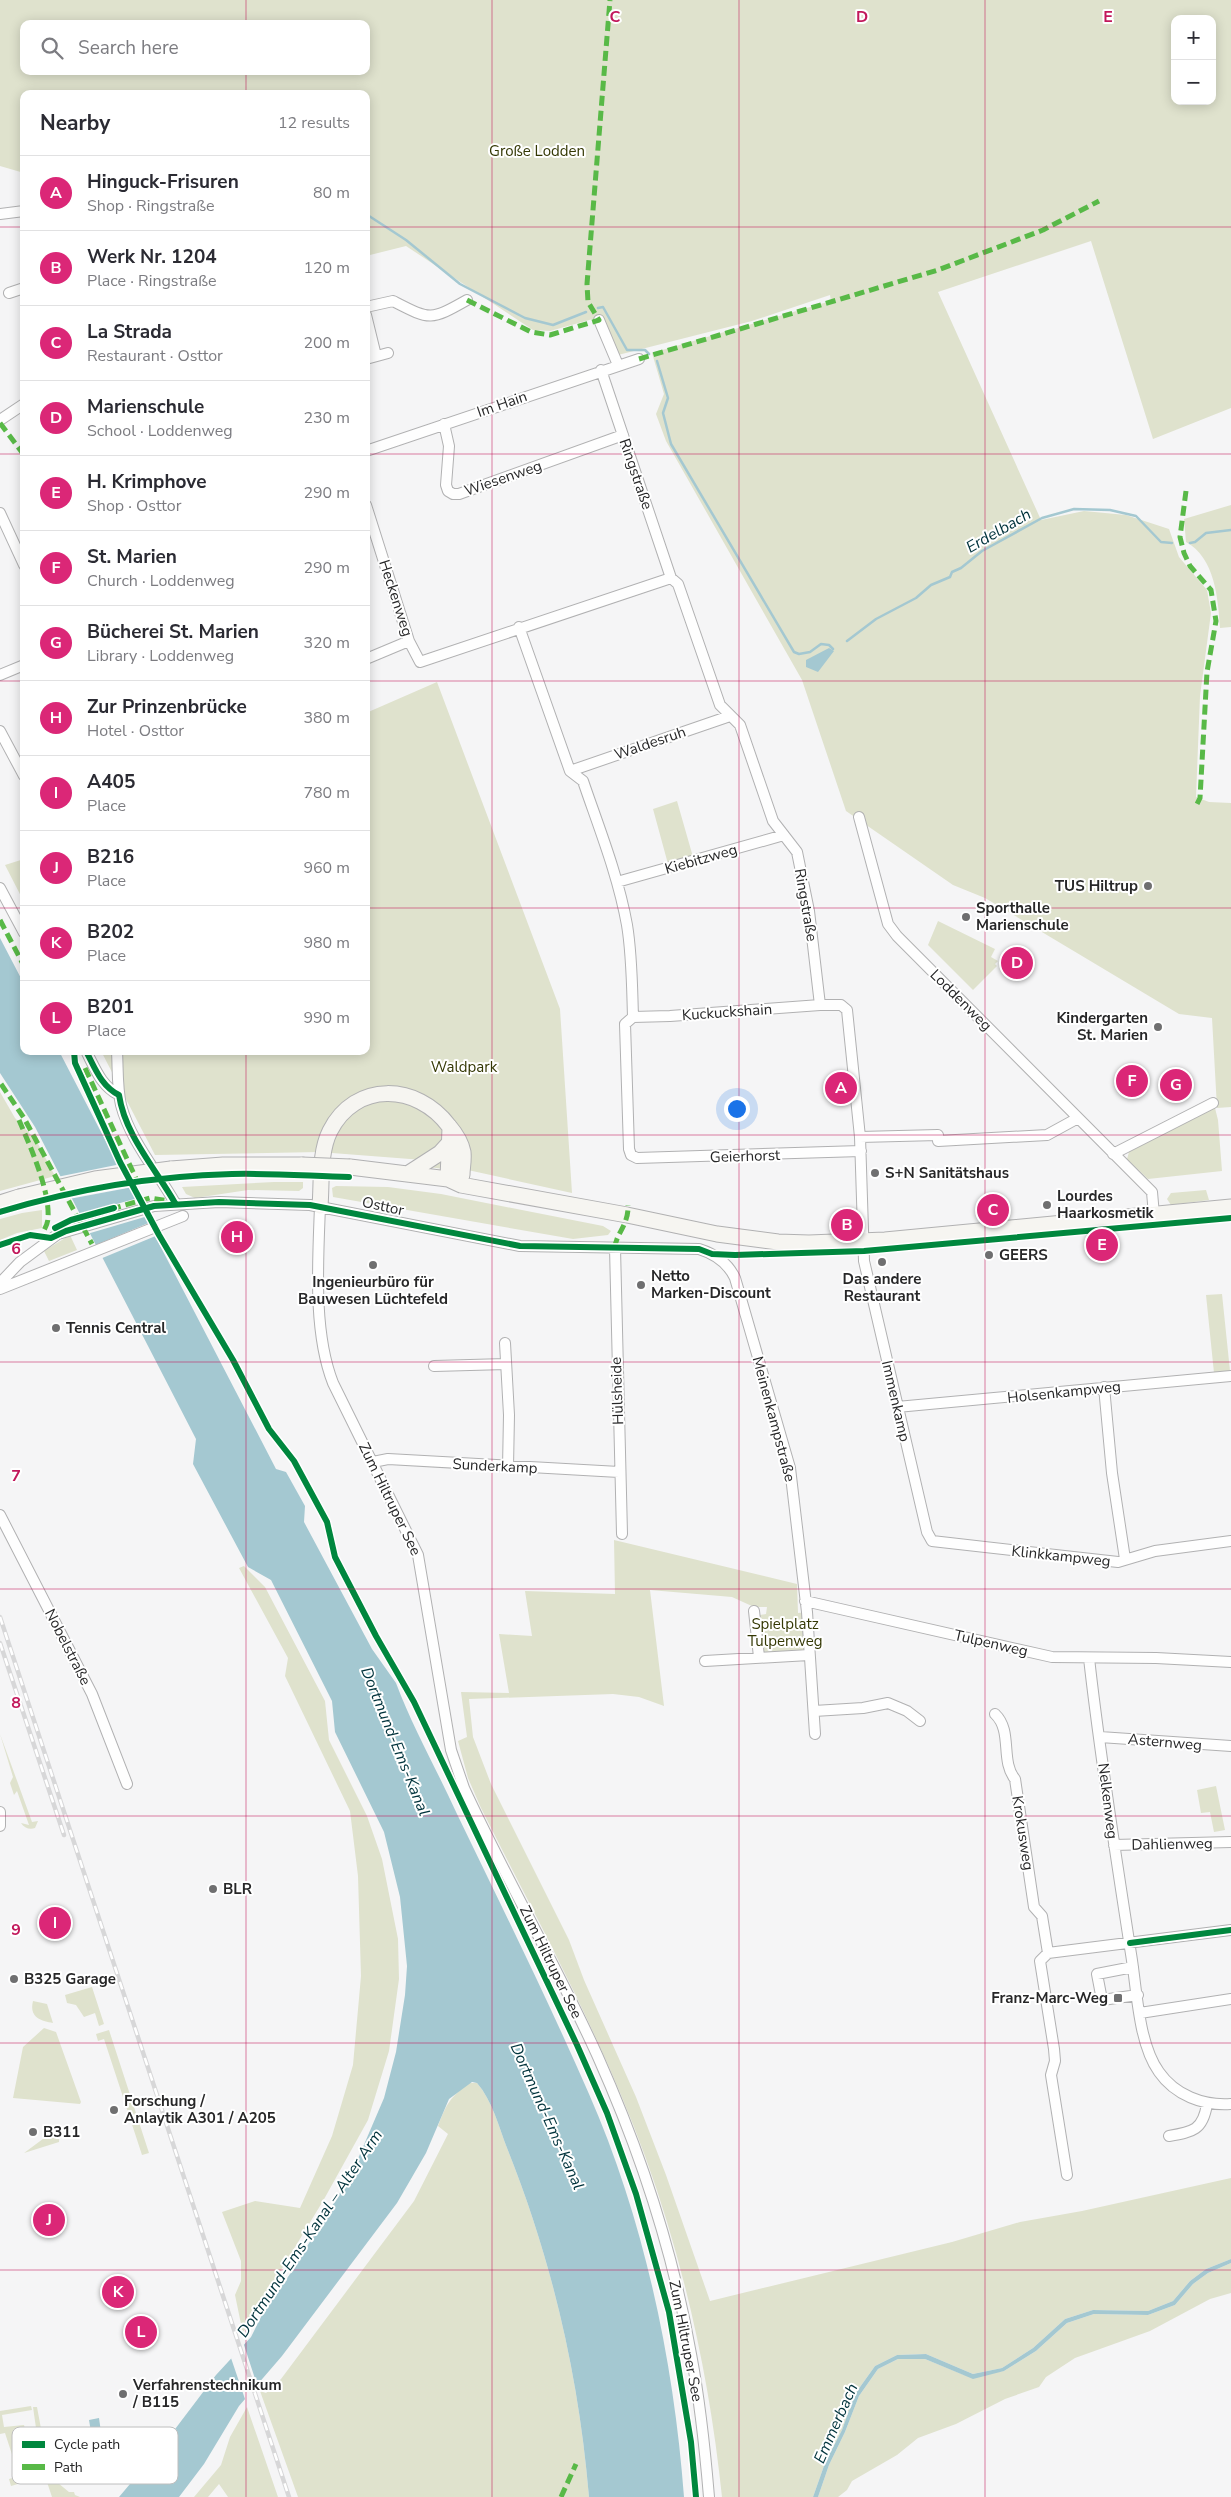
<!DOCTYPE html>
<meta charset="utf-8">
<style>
body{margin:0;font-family:"Nunito Sans",sans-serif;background:#f7f7f7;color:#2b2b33}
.controls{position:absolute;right:15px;top:15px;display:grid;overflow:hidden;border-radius:10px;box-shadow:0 2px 12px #0003}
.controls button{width:45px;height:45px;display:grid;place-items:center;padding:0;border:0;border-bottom:1px solid #e1e1e2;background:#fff;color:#2b2b33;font:25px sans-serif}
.you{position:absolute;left:736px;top:1108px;width:18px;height:18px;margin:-12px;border:4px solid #fff;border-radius:50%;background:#1a73e8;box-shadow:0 0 0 8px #1a73e833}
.badge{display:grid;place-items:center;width:32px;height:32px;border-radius:50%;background:#db2777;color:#fff;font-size:16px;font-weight:700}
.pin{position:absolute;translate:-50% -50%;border:2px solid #fff;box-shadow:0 1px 5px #0006}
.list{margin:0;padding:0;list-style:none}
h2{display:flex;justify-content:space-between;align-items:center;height:65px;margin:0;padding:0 20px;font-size:21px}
h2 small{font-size:16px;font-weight:400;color:#7c7c81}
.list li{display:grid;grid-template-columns:32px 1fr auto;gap:15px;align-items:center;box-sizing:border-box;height:75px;padding:0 20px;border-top:1px solid #e1e1e2}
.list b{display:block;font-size:19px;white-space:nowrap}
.list p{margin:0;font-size:16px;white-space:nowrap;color:#7c7c81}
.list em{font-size:16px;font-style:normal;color:#7c7c81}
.icon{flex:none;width:28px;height:28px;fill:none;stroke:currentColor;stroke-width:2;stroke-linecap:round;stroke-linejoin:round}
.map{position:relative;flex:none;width:1231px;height:2497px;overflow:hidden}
.search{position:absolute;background:#fff;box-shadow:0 2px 12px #0003;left:20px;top:20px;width:350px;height:55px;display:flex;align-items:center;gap:12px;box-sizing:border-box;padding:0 18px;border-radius:10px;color:#7c7c81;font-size:19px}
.panel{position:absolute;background:#fff;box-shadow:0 2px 12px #0003;left:20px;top:90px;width:350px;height:965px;border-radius:10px}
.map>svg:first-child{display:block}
.green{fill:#dfe2cd;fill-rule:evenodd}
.water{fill:#a4c8d1}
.pier{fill:#f5f5f6}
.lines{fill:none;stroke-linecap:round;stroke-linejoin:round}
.stream{stroke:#a4c8d1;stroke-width:2.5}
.street-casing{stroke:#b1b1b2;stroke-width:12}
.secondary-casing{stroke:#b1b1b2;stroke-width:17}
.street{stroke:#fefefe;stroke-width:10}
.secondary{stroke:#f6f5f1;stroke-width:15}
.rail-casing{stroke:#d7d7d8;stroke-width:4.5}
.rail{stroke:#fff;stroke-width:2.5;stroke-dasharray:8;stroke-linecap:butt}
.secondary-bridge-casing{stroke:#b1b1b2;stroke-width:17;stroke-linecap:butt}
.secondary-bridge{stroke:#f6f5f1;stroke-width:15}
.quiet{stroke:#58b947;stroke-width:5;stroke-dasharray:10 5;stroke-linecap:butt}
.cycleway-casing{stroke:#fff;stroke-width:9}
.cycleway{stroke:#00873e;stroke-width:6}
.grid{fill:none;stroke:#c2185b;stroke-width:1;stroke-opacity:0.55}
.poi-dot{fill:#6f6f70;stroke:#fff;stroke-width:2}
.labels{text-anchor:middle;stroke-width:4;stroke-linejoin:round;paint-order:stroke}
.park-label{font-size:15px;fill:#343804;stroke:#fff}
.street-label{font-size:15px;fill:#272728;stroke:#fff}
.poi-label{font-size:15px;font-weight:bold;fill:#272728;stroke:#fff;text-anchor:start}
.water-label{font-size:16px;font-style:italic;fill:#00333c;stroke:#fff}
.key{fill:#fff;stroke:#bebebe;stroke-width:1}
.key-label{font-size:14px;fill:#272728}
.grid-label{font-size:16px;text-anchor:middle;font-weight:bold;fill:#c2185b;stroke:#fff;stroke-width:4;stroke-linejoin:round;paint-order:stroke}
</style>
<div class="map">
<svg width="1231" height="2497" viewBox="0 0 1231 2497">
<rect width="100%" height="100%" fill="#f5f5f6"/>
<path class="green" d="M0,0H1231V408L1153,439L1091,241L938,292L1041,520L1084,511L1126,515L1169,529L1179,557L1207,590L1211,613L1200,696L1196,797L1209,802L1231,803V1107L1217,1108L1212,1018L1179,1014L1012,914L985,898L953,885L846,811L802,680L666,441L656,414L664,394L652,353L831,301L830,295L752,321L618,355L600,317L550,331L533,330L406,246L366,256V94H24V173L0,166ZM1175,19H1212V101H1175ZM24,24H366V71H24Z
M1231,505V627L1220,628C1218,598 1215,558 1186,542L1184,519Z
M437,682L560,1009L572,1193L445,1165L444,1169L428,1167L423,1160L319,1152L155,1155L101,1051H366V713Z
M677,801L693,857L668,864L653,809Z
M24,859V902L5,865Z
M938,921L995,949L991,957L998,961L995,964L997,966L973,990L928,945Z
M0,1092L15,1118L36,1140L55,1176L0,1191Z
M1215,1108L1218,1120L1222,1171L1148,1179L1127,1159L1129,1152L1203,1111Z
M274,1182H303V1188L299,1191L248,1190L195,1198L186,1194L182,1187Z
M336,1186L388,1187L441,1194L603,1226L611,1231L608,1235L573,1239L333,1197L332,1188Z
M1206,1190L1209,1200L1171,1205L1167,1199L1171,1193Z
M42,1210V1228L17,1233L0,1240V1219L22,1213Z
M70,1235L77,1250L49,1261L44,1251Z
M1222,1294L1230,1371L1214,1373L1206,1295Z
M614,1540L797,1584L798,1613L807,1612L809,1650L762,1652L760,1615L766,1614L767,1607H754L732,1597L650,1590L664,1706L639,1697L613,1694L469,1699L473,1737L491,1784L569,1940L584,1980L636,2097L666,2175L710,2301L952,2242L1020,2222L1082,2211L1231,2178V2259L1206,2269L1190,2281L1173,2301L1148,2311L1093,2310L1065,2319L1033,2348L1002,2368L973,2374L926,2354L897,2355L875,2366L855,2394L842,2430L825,2463L813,2497H722C710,2381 685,2266 645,2156C601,2035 538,1922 481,1808L468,1778L458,1741L467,1737L461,1692L509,1693L499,1634L532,1636L525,1591L615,1594Z
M244,1566L265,1587L325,1701L329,1740L367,1816L382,1859L398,1939L399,1979L389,2051L368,2120L323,2201L241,2336V2324L235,2295L241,2281V2261L222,2212L255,2201L300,2208L332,2136L353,2065L361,1976L358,1876L350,1811L285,1676L288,1658L239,1568Z
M0,1734L32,1822L38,1821L35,1828C30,1830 24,1828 21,1823L29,1825L17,1791L14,1795L10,1783L13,1777Z
M1216,1786L1225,1830L1214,1832L1210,1812L1201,1813L1197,1790Z
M92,1987L104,2024L99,2026L95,2013L84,2017L76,2005L67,2003L65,1995Z
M33,2001L47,2004L53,2023C40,2021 29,2017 33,2001Z
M44,2028L56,2032L81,2102L80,2104L13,2098L23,2047Z
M109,2030L149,2153L142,2155L104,2039L98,2041L96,2034Z
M469,2083H477C492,2100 499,2127 507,2148C552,2260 579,2377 589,2497H298L260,2391L266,2393L281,2379L414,2201L448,2134L438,2126C446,2105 450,2097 469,2083Z
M60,2125L59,2142L24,2153L55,2130L54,2127Z
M1231,2263V2293L1210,2299L1150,2331L1075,2358L1046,2377L1039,2387L1005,2399L956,2424L918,2438L897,2455L852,2481L847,2490L838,2497H818L829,2465L845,2432L859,2396L878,2369L898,2359H925L964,2375L1004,2371L1036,2351L1067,2323L1094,2314L1148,2315L1175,2305L1193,2284L1208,2273Z
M31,2406L32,2410L2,2415L4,2427L24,2425L25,2429L36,2428L33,2407H37L42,2434L47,2433L53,2480H58V2483L69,2492H74L75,2495L80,2497H52L45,2476L11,2486L9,2479L19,2476L5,2433L0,2434V2411Z
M247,2407L278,2497H228L219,2484L208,2497H194L221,2465L230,2437Z"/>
<path class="water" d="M829,648L834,651L818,672L806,667V660Z
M0,938L24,984V1051H59L276,1469L286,1472L305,1506L304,1522L372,1649L396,1683C413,1728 437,1770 457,1814C502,1907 548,2000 589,2094C644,2219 674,2362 684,2497H589C579,2377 552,2260 507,2148C499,2127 492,2100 477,2083L472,2082L449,2099L426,2153L397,2203L282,2356L239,2406L204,2464L179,2497H119L163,2445L216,2375L251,2337L262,2315L290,2274L351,2175L384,2098L396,2052L405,1995L407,1966L400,1897L384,1832L335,1732L332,1701L271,1580L248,1567L193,1464L196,1439L35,1127L0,1073Z
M1231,2259V2263L1208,2273L1193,2284L1175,2305L1148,2315L1094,2314L1067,2323L1036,2351L1004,2371L973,2379L925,2359H898L878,2369L859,2396L845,2432L829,2465L818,2497H813L825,2463L842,2430L855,2394L875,2366L897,2355L926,2354L973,2374L1002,2368L1033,2348L1065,2319L1093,2310L1148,2311L1173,2301L1190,2281L1206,2269Z
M99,2418L106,2467L97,2468L89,2420Z"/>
<path class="pier" d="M121,1164L133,1187L69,1199L57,1177Z
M138,1198L148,1216L87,1234L77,1215Z
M151,1222L158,1235L100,1259L93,1246Z
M243,2342L258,2388L246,2402L231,2358Z"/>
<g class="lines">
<path class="stream" d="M366,214L406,240L460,284L525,318L553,325L586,312
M598,308L603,307L627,350H645L649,354
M657,361L668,398L663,413L671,444L794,652L799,654L810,652L821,644L829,645L833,649
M1190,543L1195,542L1206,533L1231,530
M847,641L876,619L916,598L931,585L950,577L952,572L961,568L982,551L1042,518L1074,509L1110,510L1136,516L1161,542L1172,543"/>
<defs>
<path id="street" d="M0,214L24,211
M9,293L24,288
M366,307L393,301C430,320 430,321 467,300
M366,315L376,356
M599,320L618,365
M366,359L388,353
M601,370L671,578L678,584L720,705L740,725L773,821L797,852L809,911L820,1005
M0,420L24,404
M444,424L449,446L446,485L448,491L453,494H459L623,435
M366,451L639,359
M366,505L409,641L420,662L671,578
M0,513L24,565
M519,627L570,771L583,781C599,828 618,875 627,925C632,955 632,986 633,1017L625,1024L629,1149L631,1155L637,1158L861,1151
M366,659L409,641
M0,675L24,665
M0,731L24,776
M570,771L730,716
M859,817L888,924L897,936L1152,1192L1154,1215
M617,882L784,835
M0,888L24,933
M633,1017L670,1016L820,1005H841L847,1010L860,1137L864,1261L927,1532L932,1541L1118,1562L1155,1551L1231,1541
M86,1051C95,1068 101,1086 119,1095
M117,1051C118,1069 117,1088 121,1105C130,1140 157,1171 175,1203
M860,1137L938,1135V1141L1047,1135L1078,1118
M1113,1154L1213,1103
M320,1206C318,1262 313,1332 333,1383L418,1555L451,1750L464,1788C506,1879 557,1966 598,2057C640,2151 673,2252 691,2354C700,2401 705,2449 709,2497
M615,1248L622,1534
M0,1283L20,1262L58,1234L154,1206L219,1202L310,1205L520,1246L699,1249C715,1254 728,1263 735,1278L790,1468L807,1612L815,1734
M0,1289L183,1216
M505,1343L509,1415L508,1467
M434,1366L506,1364
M1104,1387L1112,1473L1125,1559
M897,1407L1231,1376
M373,1462L388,1459L619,1472
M0,1515L92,1694L127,1784
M805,1601L1052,1657L1156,1658L1231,1662
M754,1611L759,1657
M1089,1658C1100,1757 1116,1856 1131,1954C1137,1989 1138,2043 1159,2072C1175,2095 1203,2106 1231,2104
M705,1661L809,1655
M814,1711L863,1708L888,1703L907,1711L920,1721
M995,1714C1013,1731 1000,1761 1015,1779L1034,1907L1042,1916L1048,1953
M1100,1737L1231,1746
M0,1812V1826
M1114,1845L1231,1842
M1133,1967L1097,1974L1102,2000L1138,1995
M1140,2013L1231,1999
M1169,2136C1193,2132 1203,2130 1207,2104
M1067,2175L1051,2075L1055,2061L1054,2049L1040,1961L1048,1953L1231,1930"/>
<path id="secondary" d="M350,1167L448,1179L461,1185L627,1215L717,1234L778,1242L809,1243L885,1240L1231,1207
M171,1169L223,1165H302
M409,1173L440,1153L450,1142
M448,1179L450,1128
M0,1203L19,1197
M320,1206C322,1183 319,1153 330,1131C355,1081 417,1083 449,1126C455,1133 461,1142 463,1152C464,1160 462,1168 462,1175"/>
</defs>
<use href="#street" class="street-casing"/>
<use href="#secondary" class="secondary-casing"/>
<use href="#street" class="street"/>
<use href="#secondary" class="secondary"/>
<defs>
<path id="rail" d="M0,1617L289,2497
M0,1643L64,1835"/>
</defs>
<use href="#rail" class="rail-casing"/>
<use href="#rail" class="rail"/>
<defs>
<path id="secondary-bridge" d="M302,1165L350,1167
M19,1197L95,1179L171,1169"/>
</defs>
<use href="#secondary-bridge" class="secondary-bridge-casing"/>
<use href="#secondary-bridge" class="secondary-bridge"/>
<path class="quiet" d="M467,300L531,332L550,335L599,320L588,302L587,284L610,0
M639,359L938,270L1043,230L1099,201
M0,423L24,455
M1186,491L1180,537L1184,553L1190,566L1211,590L1216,621L1207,672L1200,798L1197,804
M0,920L24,966
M85,1068L139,1185
M1,1084L24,1118L92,1244
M19,1120C30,1146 50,1190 48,1218C48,1224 44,1230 41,1236
M111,1209L150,1198L169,1201
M615,1248C615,1235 629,1225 628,1205
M561,2497L576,2464"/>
<defs>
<path id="cycleway" d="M74,1051L75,1063L120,1162L159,1235L233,1360L269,1429L294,1461L327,1522L335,1557L376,1636L414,1702L577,2045L607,2113L636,2194L669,2312L691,2442L696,2497
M86,1051C95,1068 101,1086 119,1095C125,1135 155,1168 175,1203
M0,1212C75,1189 153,1176 232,1174C271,1173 310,1176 349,1177
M55,1228L71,1220L114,1208
M0,1245L30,1235L51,1238L66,1231L154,1206L219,1202L310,1205L520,1246L699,1249L712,1254L735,1255L864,1251L1231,1218
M1130,1943L1231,1930"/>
</defs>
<use href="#cycleway" class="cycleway-casing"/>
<use href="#cycleway" class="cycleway"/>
</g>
<path class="grid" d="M246,0V24M492,0V2497M739,0V2497M985,0V2497M246,71V94M0,227H24M366,227H1231M0,454H24M366,454H1231M0,681H24M366,681H1231M0,908H24M366,908H1231M246,1051V2497M0,1135H1231M0,1362H1231M0,1589H1231M0,1816H1231M0,2043H1231M0,2270H1231"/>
<g class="poi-dot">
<circle cx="1148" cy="886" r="5"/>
<circle cx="966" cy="917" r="5"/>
<circle cx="1158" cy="1027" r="5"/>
<circle cx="875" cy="1173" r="5"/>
<circle cx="1047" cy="1205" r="5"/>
<circle cx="989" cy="1255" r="5"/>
<circle cx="882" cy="1262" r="5"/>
<circle cx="373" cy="1265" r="5"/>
<circle cx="641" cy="1285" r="5"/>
<circle cx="56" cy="1328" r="5"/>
<circle cx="213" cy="1889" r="5"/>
<circle cx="14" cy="1979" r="5"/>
<rect x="1113" y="1993" width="10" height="10" rx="2.5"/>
<circle cx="114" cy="2110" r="5"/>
<circle cx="33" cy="2132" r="5"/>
<circle cx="123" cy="2394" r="5"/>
</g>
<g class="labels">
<g class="park-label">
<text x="537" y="156">Große Lodden</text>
<text x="464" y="1072">Waldpark</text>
<text x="785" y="1629">Spielplatz<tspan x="785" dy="17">Tulpenweg</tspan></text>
</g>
<g class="street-label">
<text transform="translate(502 404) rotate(-19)" y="5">Im Hain</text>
<text transform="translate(636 474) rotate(71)" y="5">Ringstraße</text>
<text transform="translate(503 478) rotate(-19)" y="5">Wiesenweg</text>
<text transform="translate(396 598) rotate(72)" y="5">Heckenweg</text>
<text transform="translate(650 743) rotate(-19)" y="5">Waldesruh</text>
<text transform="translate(701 859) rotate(-16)" y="5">Kiebitzweg</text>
<text transform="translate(806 905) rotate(80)" y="5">Ringstraße</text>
<text transform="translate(961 1000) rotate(45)" y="5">Loddenweg</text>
<text transform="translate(727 1012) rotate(-4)" y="5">Kuckuckshain</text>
<text transform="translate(745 1156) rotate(-2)" y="5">Geierhorst</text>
<text transform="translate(383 1206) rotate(12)" y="5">Osttor</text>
<text transform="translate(617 1391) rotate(-92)" y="5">Hülsheide</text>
<text transform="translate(1064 1392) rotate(-6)" y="5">Holsenkampweg</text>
<text transform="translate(896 1401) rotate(77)" y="5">Immenkamp</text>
<text transform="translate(774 1419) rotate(75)" y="5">Meinenkampstraße</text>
<text transform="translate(495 1466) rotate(3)" y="5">Sunderkamp</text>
<text transform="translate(390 1499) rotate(64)" y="5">Zum Hiltruper See</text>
<text transform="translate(1061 1556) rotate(6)" y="5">Klinkkampweg</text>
<text transform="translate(991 1643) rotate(13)" y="5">Tulpenweg</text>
<text transform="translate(68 1647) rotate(63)" y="5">Nobelstraße</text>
<text transform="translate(1165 1742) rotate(5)" y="5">Asternweg</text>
<text transform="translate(1108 1801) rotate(83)" y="5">Nelkenweg</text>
<text transform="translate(1023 1833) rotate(81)" y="5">Krokusweg</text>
<text transform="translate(1172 1844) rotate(-1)" y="5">Dahlienweg</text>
<text transform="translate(551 1962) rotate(64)" y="5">Zum Hiltruper See</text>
<text transform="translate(686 2341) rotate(79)" y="5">Zum Hiltruper See</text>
</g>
<g class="poi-label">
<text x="1138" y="891" text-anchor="end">TUS Hiltrup</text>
<text x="976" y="913">Sporthalle<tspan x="976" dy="17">Marienschule</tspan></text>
<text x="1148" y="1023" text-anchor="end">Kindergarten<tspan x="1148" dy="17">St. Marien</tspan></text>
<text x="885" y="1178">S+N Sanitätshaus</text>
<text x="1057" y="1201">Lourdes<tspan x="1057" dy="17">Haarkosmetik</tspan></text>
<text x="999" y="1260">GEERS</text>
<text x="651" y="1281">Netto<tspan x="651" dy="17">Marken-Discount</tspan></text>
<text x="882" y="1284" text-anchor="middle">Das andere<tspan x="882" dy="17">Restaurant</tspan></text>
<text x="373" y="1287" text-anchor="middle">Ingenieurbüro für<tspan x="373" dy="17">Bauwesen Lüchtefeld</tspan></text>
<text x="66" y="1333">Tennis Central</text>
<text x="223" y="1894">BLR</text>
<text x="24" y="1984">B325 Garage</text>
<text x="1108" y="2003" text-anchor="end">Franz-Marc-Weg</text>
<text x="124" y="2106">Forschung /<tspan x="124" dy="17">Anlaytik A301 / A205</tspan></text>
<text x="43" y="2137">B311</text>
<text x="133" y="2390">Verfahrenstechnikum<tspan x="133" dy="17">/ B115</tspan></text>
</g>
<g class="water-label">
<text transform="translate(998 530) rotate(-30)" y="6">Erdelbach</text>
<text transform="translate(396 1741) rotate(68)" y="6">Dortmund-Ems-Kanal</text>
<text transform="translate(548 2116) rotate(66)" y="6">Dortmund-Ems-Kanal</text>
<text transform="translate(309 2233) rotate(-56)" y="6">Dortmund-Ems-Kanal – Alter Arm</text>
<text transform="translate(835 2423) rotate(-66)" y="6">Emmerbach</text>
</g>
</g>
<rect x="12" y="2427" width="166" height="57" rx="8" class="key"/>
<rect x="22" y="2441" width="23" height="7" fill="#00873e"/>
<rect x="22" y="2464" width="23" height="6" fill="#58b947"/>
<g class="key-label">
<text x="54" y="2449">Cycle path</text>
<text x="54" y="2472">Path</text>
</g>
<g class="grid-label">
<text x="615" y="22">C</text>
<text x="862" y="22">D</text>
<text x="1108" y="22">E</text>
<text x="16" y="1254">6</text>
<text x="16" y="1481">7</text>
<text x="16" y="1708">8</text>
<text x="16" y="1935">9</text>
</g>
</svg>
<div class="controls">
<button>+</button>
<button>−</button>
</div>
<div class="you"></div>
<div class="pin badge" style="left:841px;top:1088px">A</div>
<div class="pin badge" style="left:847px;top:1225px">B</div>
<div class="pin badge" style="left:993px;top:1210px">C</div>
<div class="pin badge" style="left:1017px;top:963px">D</div>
<div class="pin badge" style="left:1102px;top:1245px">E</div>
<div class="pin badge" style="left:1132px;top:1081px">F</div>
<div class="pin badge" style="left:1176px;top:1085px">G</div>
<div class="pin badge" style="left:237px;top:1237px">H</div>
<div class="pin badge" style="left:55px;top:1923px">I</div>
<div class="pin badge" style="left:49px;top:2220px">J</div>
<div class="pin badge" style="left:118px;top:2292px">K</div>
<div class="pin badge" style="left:141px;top:2332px">L</div>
<div class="search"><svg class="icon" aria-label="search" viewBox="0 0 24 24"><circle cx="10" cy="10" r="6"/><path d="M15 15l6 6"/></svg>Search here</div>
<section class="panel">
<h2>Nearby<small>12 results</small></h2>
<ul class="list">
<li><span class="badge">A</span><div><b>Hinguck-Frisuren</b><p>Shop · Ringstraße</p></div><em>80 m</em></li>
<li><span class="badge">B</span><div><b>Werk Nr. 1204</b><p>Place · Ringstraße</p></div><em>120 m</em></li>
<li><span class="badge">C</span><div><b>La Strada</b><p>Restaurant · Osttor</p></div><em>200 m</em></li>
<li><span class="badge">D</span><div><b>Marienschule</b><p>School · Loddenweg</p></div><em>230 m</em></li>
<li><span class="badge">E</span><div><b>H. Krimphove</b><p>Shop · Osttor</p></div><em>290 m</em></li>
<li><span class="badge">F</span><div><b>St. Marien</b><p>Church · Loddenweg</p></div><em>290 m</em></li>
<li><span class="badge">G</span><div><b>Bücherei St. Marien</b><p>Library · Loddenweg</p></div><em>320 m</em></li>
<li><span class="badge">H</span><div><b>Zur Prinzenbrücke</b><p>Hotel · Osttor</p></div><em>380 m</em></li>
<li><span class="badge">I</span><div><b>A405</b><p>Place</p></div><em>780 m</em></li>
<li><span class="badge">J</span><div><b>B216</b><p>Place</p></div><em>960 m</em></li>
<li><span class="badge">K</span><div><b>B202</b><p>Place</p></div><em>980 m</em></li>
<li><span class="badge">L</span><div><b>B201</b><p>Place</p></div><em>990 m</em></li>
</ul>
</section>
</div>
